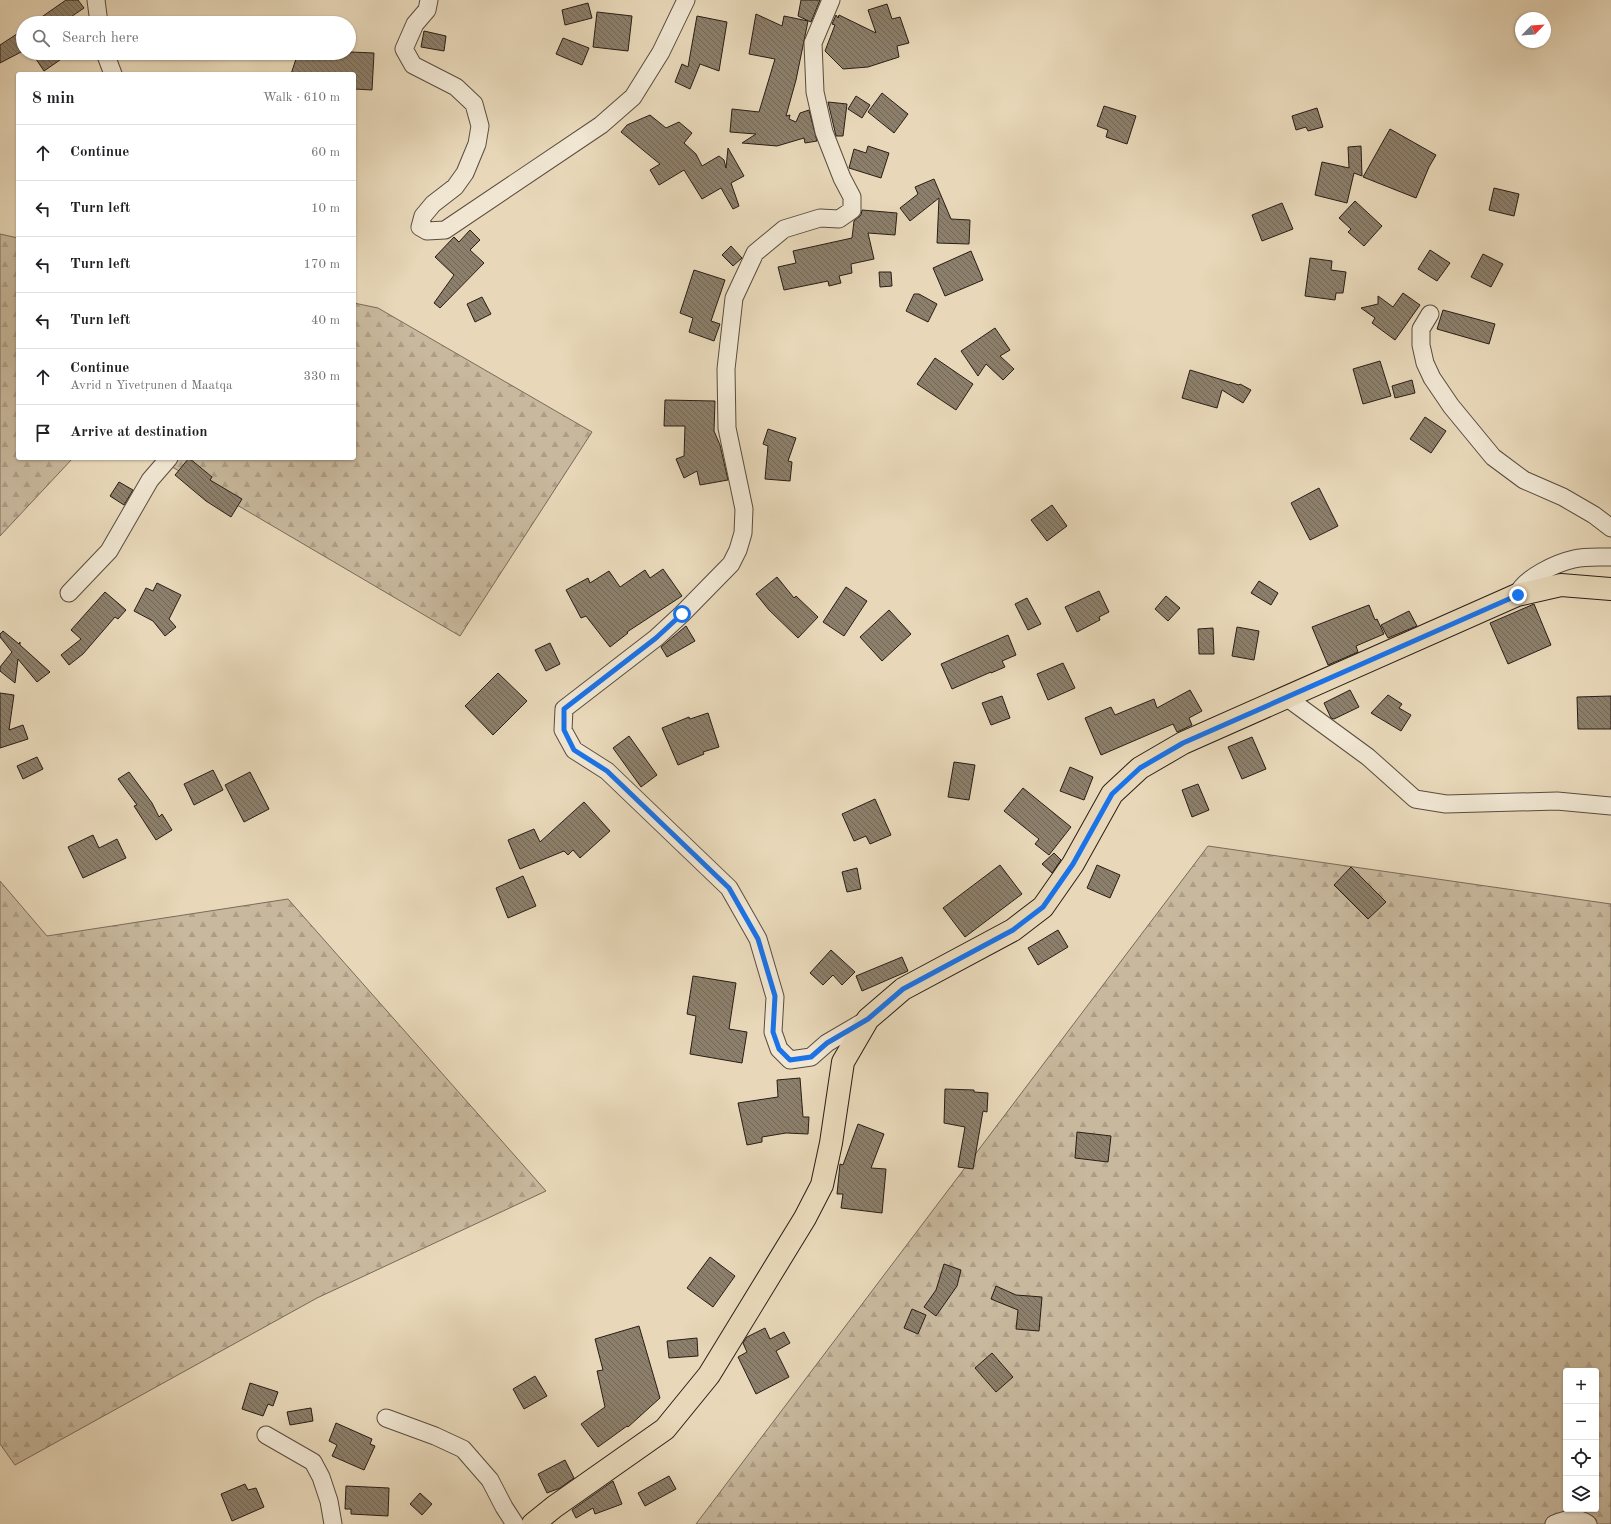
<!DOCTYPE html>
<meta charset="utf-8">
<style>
body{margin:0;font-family:"Old Standard TT",serif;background:#f2f2f2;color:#202124}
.controls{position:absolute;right:12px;bottom:12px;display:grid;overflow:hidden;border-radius:4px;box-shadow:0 1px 3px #0004}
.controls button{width:36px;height:36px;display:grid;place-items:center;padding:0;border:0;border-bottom:1px solid #e0e0e0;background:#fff;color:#202124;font:20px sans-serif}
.compass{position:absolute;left:1515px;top:12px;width:36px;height:36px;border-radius:50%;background:#fff;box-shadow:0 1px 3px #0004;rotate:65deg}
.stop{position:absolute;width:12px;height:12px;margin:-9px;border:3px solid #1a73e8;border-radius:50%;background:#fff}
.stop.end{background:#1a73e8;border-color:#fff;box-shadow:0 1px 4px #0008}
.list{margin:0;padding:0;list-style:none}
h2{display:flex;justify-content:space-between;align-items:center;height:52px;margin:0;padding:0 16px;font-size:17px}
h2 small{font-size:13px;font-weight:400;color:#757577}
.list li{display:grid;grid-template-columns:26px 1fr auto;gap:12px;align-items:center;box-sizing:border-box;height:56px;padding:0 16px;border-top:1px solid #e0e0e0}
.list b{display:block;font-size:15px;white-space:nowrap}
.list p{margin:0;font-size:13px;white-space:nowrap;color:#757577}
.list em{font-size:13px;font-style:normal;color:#757577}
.icon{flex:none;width:22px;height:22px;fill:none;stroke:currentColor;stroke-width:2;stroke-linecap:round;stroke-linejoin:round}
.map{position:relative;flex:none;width:1611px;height:1524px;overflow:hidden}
.search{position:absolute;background:#fff;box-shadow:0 1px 3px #0004;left:16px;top:16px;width:340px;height:44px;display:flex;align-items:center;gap:10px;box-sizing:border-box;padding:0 14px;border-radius:22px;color:#757577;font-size:15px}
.panel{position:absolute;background:#fff;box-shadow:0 1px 3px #0004;left:16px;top:72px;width:340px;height:388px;border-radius:4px}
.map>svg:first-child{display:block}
.forest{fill:url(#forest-firs);stroke:#786b5a;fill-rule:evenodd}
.building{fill:url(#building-back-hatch);stroke:#291e16}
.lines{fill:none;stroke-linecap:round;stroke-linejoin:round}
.minor-casing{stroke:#594c3f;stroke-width:19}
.primary-casing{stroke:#291e16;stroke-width:24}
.minor{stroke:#f0e6d2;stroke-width:17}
.primary{stroke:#e8d8b9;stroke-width:22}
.route{stroke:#1a73e8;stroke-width:5}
</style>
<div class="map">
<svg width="1611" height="1524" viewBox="0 0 1611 1524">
<defs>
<pattern id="forest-firs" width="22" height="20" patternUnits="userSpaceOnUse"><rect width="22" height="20" fill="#c8b89d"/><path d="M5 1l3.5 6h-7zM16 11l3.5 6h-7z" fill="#ac9e86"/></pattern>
<pattern id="building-back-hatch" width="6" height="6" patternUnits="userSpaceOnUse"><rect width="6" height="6" fill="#8c7f6b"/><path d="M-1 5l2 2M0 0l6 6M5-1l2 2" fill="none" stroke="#726757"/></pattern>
</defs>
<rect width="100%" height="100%" fill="#e8d8b9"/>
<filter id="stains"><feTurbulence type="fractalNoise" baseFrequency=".005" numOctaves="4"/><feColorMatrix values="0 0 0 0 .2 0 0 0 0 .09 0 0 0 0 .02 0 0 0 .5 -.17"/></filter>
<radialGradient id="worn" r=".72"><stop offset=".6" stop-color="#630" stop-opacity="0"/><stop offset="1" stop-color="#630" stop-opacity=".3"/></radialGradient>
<path class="forest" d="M0,234L18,238V458H73L0,536Z
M354,303L378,308L592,432L460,636L157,458H354Z
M1208,846L1611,904V1524H696ZM1566,1371H1596V1509H1566Z
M0,881L47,936L288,899L546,1191L317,1298L15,1465L0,1444Z"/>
<path class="building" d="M66,0H78L84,8L62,23H33Z
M801,0H820L811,22L798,16Z
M588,3L592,18L565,25L562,10Z
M887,4L892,19L900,17L909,43L897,46L899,57L868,67L843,69L825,51L835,25L832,24L836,15L838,18L839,15L876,33L868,10Z
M597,12L632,16L628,51L593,47Z
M756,14L782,26L784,16L808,21L796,80L786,116L790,115L789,119L796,122L800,113L809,110L817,141L805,143L804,138L777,146L742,143L756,134L730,132L732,109L759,112L775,59L749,54Z
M697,16L727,22L719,71L700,64L690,89L675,82L682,64L688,67Z
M23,30V51L0,63V45Z
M424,31L446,36L444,51L421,47Z
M563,38L589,48L582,65L556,54Z
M351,52L374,53L372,90L354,89V74H291L298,53H351Z
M32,53H70L44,71Z
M882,93L908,114L894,133L868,112Z
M856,96L870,105L862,118L848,109Z
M828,102L847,104L843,136H836Z
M1104,106L1136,116L1127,144L1106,137L1108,130L1097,126Z
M1317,108L1323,127L1308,131L1306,127L1296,130L1292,116Z
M650,115L666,128L679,122L692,133L684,143L696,154L702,166L719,156L724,160L726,168L728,148L744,176L731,183L739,206L733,209L721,188L702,199L684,170L659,185L650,170L660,164L621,132L627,125Z
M1390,129L1436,155L1429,167L1416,198L1363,177Z
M868,146L889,153L881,178L849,168L854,149L866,153Z
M1361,146L1362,176L1354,173L1347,203L1315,195L1322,162L1349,168L1348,147Z
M934,179L951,219L970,220L969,244L937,243L939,198L910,221L900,208L918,194L915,187Z
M1494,188L1519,194L1514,216L1489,210Z
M1355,201L1382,226L1364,246L1348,232L1351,229L1339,218Z
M1282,203L1293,229L1262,241L1252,215Z
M862,210L897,213L895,235L868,233L874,259L851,264L852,273L839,276L841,283L829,286L828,281L784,290L778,267L796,263L793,251L852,238L854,221L861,215Z
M470,230L480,240L470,250L484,263L440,308L434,303L454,275L435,257L454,237L459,242Z
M731,246L742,258L733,266L722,255Z
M1430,250L1450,263L1437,281L1418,269Z
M971,251L983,280L945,296L933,268Z
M1483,254L1503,264L1491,287L1471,277Z
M1310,258L1332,261L1331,270L1346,272L1343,293H1336L1335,300L1305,296Z
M694,270L725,280L711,321L720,324L714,341L689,332L693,318L680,313Z
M879,272H891L892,286L880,287Z
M1403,293L1420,305L1395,340L1372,323L1375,318L1361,308L1378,304V296L1393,307Z
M914,294H919L937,304L928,322L906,311Z
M482,297L491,314L475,322L467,304Z
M1443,310L1495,324L1489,344L1437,329Z
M995,328L1010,350L1000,356L1014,369L1003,380L986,364L978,376L961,351Z
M935,358L973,384L956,410L917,384Z
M1380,361L1391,396L1363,404L1353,369Z
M1190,370L1239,385L1240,384L1251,390L1243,403L1222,390L1217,408L1182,398Z
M1412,380L1415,393L1395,398L1392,386Z
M665,400L715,401L714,431L720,445L728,480L700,485L697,471L684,478L676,459L684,456L685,426H664Z
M1425,417L1446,431L1431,453L1410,439Z
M768,429L796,438L788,461L792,462L790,481L765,479L768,446L763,444Z
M189,458L212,477L210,480L242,499L231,517L206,501L175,475Z
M119,482L133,490L124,505L110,496Z
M1319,488L1338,526L1310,540L1291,503Z
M1052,505L1067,526L1047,541L1031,520Z
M663,569L682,596L627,632L628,633L610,647L586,616L581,618L566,590L588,578L590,583L609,571L620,587L645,570L650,578Z
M777,577L794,598L796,596L818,617L798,638L769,610L756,594Z
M1259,581L1278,593L1271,605L1251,593Z
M157,583L181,595L169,619L176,627L165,636L153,621L134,611L146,588L153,591Z
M846,587L867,601L844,636L823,622Z
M1099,591L1109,612L1099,617L1100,620L1077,632L1065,607Z
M105,592L126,610L118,619L115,617L83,654L69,665L61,655L81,639L71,630Z
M1166,596L1180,608L1168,621L1155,609Z
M1027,598L1041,624L1028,630L1015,604Z
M1534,604L1551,645L1508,664L1490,623Z
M1369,605L1375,620L1377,619L1384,634L1356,646L1358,652L1328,665L1312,627Z
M889,610L911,634L882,661L860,637Z
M1409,611L1417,626L1388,638L1381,625Z
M686,626L695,641L667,657L661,647Z
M1237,627L1259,631L1254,660L1232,656Z
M1213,628L1214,654H1199L1198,629Z
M3,631L19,644L20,642V645L50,672L37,682L18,659L15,683L0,671V667L12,652L0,637V634Z
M1008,635L1016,655L1002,661L1005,667L991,673V672L952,689L941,664Z
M550,643L560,664L546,671L535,650Z
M1063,663L1075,688L1048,700L1037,674Z
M498,673L527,701L493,735L465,706Z
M1190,690L1202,711L1189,718L1192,725L1177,732L1173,724L1101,755L1085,718L1111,707L1115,715L1154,699L1157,708Z
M1350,690L1359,707L1334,719L1331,718L1324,703Z
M0,693L14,695L9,730L23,725L28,739L0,748Z
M1388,695L1402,704L1399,708L1411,715L1401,731L1371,713Z
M1002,696L1010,718L991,725L982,703Z
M1611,696V729H1578L1577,697Z
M708,713L719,747L703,752L704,754L678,765L662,728L689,717L690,719Z
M629,736L657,775L641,787L613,748Z
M1252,737L1266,769L1242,779L1228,747Z
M37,757L43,769L23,779L17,766Z
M954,762L975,765L969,800L948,797Z
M1070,767L1093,777L1084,800L1060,791Z
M213,770L223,790L194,805L184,784Z
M129,772L152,803L159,817L162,814L172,830L156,840L134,806L137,805L118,779Z
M250,772L269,809L244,822L225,785Z
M1198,784L1209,810L1192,817L1182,790Z
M1023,788L1071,827L1049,855L1035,844L1039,839L1004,811Z
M875,799L891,835L870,844L866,836L854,841L842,814Z
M584,802L610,831L580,858L573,850L568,855L564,851L520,869L508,840L534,829L540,842Z
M93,835L99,848L117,839L126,858L83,878L68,847Z
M1054,853L1061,860L1052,873L1042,864Z
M1000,865L1022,894L965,937L943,908Z
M1097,865L1120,875L1110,898L1087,888Z
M1351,867L1386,902L1368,919L1334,885Z
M857,868L861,889L847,892L842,872Z
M523,876L536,906L508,918L496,888Z
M1058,930L1068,947L1038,965L1028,948Z
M831,950L855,972L842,985L833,975L823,985L810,973Z
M902,957L908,971L862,991L856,976Z
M693,976L736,983L729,1029L747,1032L742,1063L690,1054L696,1016L687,1014Z
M800,1078L803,1117H809L808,1134L786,1133L762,1137V1142L747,1145L738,1103L778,1097L777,1080Z
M945,1089L974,1090V1092L988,1093L987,1112L983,1111L973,1169L958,1167L965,1127L944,1123Z
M858,1124L884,1134L871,1168L886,1169L882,1213L841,1208L843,1194H837L840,1164L843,1165Z
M1077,1132L1111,1136L1108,1162L1075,1158Z
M710,1257L735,1276L713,1307L687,1288Z
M944,1264L961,1270L957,1286L936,1316L924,1307L936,1290Z
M996,1286L1016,1295L1042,1297L1039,1331L1016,1329L1018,1310L991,1299Z
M912,1309L926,1315L918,1334L904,1328Z
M639,1326L660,1398L628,1427L627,1426L598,1447L581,1424L605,1407L597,1371L603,1370L595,1339Z
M765,1328L770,1339L784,1332L790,1343L776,1351L789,1377L756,1394L738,1357L747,1352L743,1343L747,1337Z
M697,1338L698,1356L669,1358L667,1341Z
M992,1353L1013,1377L996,1392L975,1368Z
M535,1376L547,1396L524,1409L513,1389Z
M250,1383L278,1392L273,1406L268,1404L263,1416L242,1409Z
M311,1408L313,1421L290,1425L287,1412Z
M336,1423L372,1439L370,1444L375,1446L364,1470L332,1456L337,1445L329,1441Z
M565,1460L574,1478L560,1488L547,1493L538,1474Z
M669,1476L676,1489L645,1506L638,1493Z
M613,1481L622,1504L595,1514L593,1508L576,1518L572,1510Z
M245,1484L248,1490L256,1488L264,1507L232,1521L221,1494Z
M346,1486L389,1488L388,1516L351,1514V1509H345Z
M420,1493L432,1504L422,1515L410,1504Z"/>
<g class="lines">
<defs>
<path id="minor" d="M96,0L99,23
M429,0L427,10L415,24L404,49L413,65L456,87L474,104L480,126L477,144L465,173L455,187L433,204L423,216L420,227L427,231L445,230L601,125L633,97L661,52L686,0
M831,0L813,43L815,92L824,132L842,178L852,197V210L839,219L820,218L784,229L755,253L734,298L726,369L727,428L744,509L743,533L738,550L731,564L682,614L656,638L564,709L563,730L574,750L607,771L729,888L758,939L775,997L773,1032L779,1049L790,1060L811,1057L827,1043L868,1019
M105,53L113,74
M1430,314L1421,329V345L1425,363L1432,378L1451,406L1493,457L1524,480L1563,497L1594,515L1611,528
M69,593L109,551L150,480L169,458
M1517,595C1524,578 1556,563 1574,559C1586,556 1599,557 1611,557
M1286,697L1368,757L1415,799L1446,804L1557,801L1611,806
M386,1418L435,1436L463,1449L490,1480L504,1507L515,1524
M266,1435L313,1462L321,1477L329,1501L333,1524
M1554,1524C1566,1519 1576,1516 1588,1524"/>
<path id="primary" d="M533,1524L554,1507L665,1429L709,1375L805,1218L822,1185L831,1143L843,1062L868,1019L903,989L1013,930L1043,907L1073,864L1112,794L1140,768L1183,743L1517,595L1561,585L1611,589"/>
</defs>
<use href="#minor" class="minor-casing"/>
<use href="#primary" class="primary-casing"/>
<use href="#minor" class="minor"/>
<use href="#primary" class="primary"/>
</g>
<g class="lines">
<path class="route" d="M682,614L656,638L564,709V730L574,750L607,771L729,888L758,939L775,996L773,1032L779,1049L790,1060L811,1057L827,1043L868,1019L903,989L1013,930L1043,907L1073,864L1112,794L1140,768L1183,743L1518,595"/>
</g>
<rect width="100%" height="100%" filter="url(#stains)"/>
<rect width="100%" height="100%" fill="url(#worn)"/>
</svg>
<div class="controls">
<button>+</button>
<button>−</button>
<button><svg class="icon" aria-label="locate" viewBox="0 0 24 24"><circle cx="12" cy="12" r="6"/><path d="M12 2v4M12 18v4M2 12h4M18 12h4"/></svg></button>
<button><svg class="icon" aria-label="layers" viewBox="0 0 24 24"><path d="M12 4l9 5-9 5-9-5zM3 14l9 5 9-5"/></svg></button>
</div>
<svg class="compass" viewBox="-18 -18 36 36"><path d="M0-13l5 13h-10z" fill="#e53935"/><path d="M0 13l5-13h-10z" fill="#757577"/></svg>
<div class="stop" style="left:682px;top:614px"></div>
<div class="stop end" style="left:1518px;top:595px"></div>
<div class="search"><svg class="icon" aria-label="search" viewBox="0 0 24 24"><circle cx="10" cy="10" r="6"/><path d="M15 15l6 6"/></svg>Search here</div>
<section class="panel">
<h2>8 min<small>Walk · 610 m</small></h2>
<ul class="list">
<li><svg class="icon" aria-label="ahead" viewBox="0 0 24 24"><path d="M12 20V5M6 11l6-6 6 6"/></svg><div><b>Continue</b></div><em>60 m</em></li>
<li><svg class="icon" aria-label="left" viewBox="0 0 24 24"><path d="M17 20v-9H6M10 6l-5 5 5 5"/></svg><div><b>Turn left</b></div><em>10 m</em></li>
<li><svg class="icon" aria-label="left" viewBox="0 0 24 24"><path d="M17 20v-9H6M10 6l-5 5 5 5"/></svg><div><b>Turn left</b></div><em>170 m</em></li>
<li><svg class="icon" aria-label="left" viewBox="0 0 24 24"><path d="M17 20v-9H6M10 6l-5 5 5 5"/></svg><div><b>Turn left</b></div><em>40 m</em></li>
<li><svg class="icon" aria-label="ahead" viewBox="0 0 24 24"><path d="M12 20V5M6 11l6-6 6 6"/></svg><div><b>Continue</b><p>Avrid n Yivetṛunen d Maatqa</p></div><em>330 m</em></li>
<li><svg class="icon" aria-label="arrive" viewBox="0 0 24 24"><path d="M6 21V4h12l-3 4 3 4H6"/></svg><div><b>Arrive at destination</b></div></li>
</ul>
</section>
</div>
